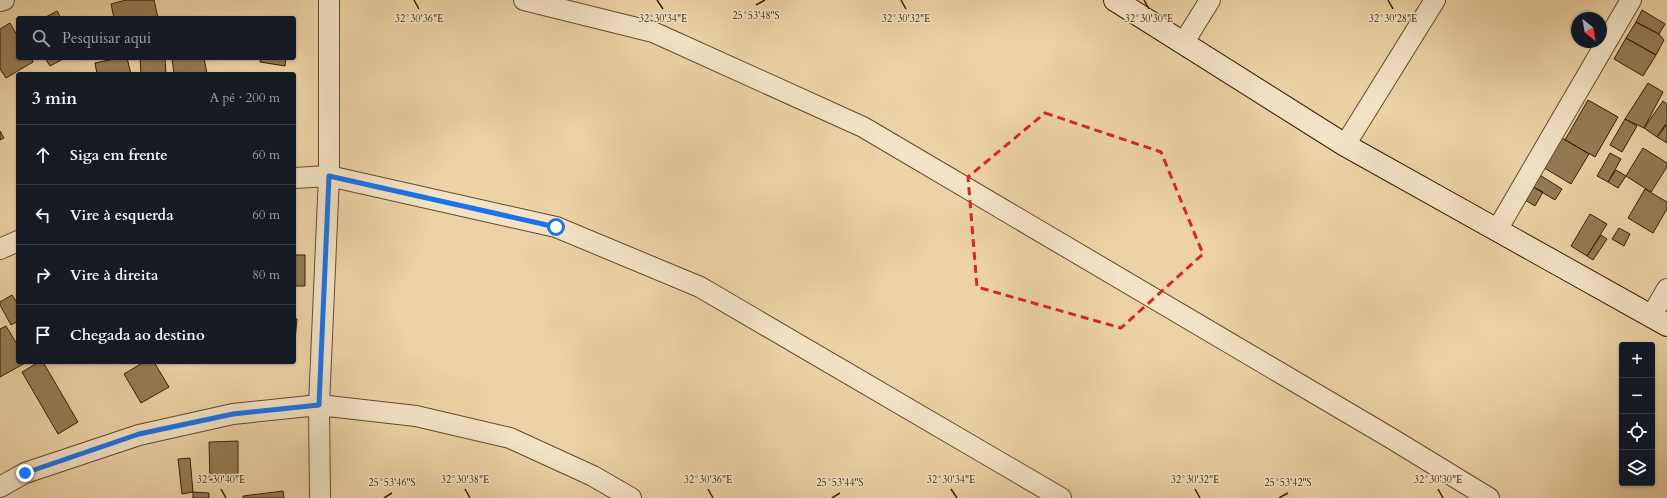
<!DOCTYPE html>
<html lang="pt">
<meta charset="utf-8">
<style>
body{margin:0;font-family:Cardo,serif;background:#20242c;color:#f1f3f6}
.controls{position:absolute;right:12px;bottom:12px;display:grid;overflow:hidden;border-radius:4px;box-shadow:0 1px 3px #0004}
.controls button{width:36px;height:36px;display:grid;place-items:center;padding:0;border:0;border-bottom:1px solid #363941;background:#171b24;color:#f1f3f6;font:20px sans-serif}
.compass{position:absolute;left:1571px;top:12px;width:36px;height:36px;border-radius:50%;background:#171b24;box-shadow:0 1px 3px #0004;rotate:149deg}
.stop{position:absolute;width:12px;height:12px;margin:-9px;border:3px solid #1a73e8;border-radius:50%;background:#fff}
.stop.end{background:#1a73e8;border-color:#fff;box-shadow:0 1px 4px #0008}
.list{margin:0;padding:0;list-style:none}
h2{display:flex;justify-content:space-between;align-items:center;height:52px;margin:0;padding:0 16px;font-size:17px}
h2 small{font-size:13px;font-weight:400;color:#9ea1a6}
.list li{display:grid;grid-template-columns:26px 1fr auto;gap:12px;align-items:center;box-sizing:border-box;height:60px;padding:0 16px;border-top:1px solid #363941}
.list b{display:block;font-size:15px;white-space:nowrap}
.list em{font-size:13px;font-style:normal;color:#9ea1a6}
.icon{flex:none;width:22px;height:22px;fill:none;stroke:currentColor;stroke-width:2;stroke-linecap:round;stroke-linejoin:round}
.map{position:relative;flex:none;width:1667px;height:498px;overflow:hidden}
.search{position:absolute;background:#171b24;box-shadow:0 1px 3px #0004;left:16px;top:16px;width:280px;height:44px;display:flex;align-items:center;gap:10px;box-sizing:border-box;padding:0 14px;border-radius:4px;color:#9ea1a6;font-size:15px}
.panel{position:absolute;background:#171b24;box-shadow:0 1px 3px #0004;left:16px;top:72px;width:280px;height:292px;border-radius:4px}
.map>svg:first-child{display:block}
.building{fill:#957b56;stroke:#371d00}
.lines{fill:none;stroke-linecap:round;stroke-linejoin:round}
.street-casing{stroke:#644a2a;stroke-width:22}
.secondary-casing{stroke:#371d00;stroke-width:24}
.street{stroke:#f3e2c5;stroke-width:20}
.secondary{stroke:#f3e2c5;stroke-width:22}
.route{stroke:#1a73e8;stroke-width:5}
.marked{fill:none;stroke:#d62828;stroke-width:3;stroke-dasharray:8 5;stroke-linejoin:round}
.ticks{fill:none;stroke:#371d00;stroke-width:1.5}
.ticks-label{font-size:10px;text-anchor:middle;fill:#371d00;stroke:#f3e2c5;stroke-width:3;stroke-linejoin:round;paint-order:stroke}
</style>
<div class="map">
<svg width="1667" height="498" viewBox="0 0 1667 498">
<rect width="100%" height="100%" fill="#ecd2a6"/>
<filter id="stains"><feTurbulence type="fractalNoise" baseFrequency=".005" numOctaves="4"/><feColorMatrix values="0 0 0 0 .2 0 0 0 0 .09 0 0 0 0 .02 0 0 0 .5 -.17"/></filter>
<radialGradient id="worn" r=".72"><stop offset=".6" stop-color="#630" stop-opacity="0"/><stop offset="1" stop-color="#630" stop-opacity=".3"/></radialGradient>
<path class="building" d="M126,0H154L158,18H114L111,4Z
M1642,10L1665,24L1659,34L1636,22Z
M57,11L61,18H44Z
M1636,22L1659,34L1664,40L1656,55L1626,38Z
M10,23L18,37V58H31L33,62L6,78L0,69V29Z
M1626,38L1656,55L1643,76L1614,59Z
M45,58H65L50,66Z
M118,58H127L131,74H97L95,63Z
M140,58H165L166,74H141Z
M172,58H204L207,74H174Z
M261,58H286L285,66L260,62Z
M1648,83L1663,92L1644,128L1625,119Z
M1588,100L1618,117L1595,157L1565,140Z
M1663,101L1667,104V124L1657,137L1644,128Z
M1625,119L1637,126L1622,152L1610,145Z
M1665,125L1667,126V143L1657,137Z
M0,131L4,138L0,140Z
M1559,136L1589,154L1571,184L1541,166Z
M1643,148L1667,163V167L1651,192L1626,176Z
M1610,153L1621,159L1608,182L1597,176Z
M1616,170L1626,176L1618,188L1608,182Z
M1535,172L1562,189L1555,200L1528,184Z
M1528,184L1543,192L1535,206L1520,197Z
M1645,189L1667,202V209L1653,233L1628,218Z
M1590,214L1607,224L1587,256L1571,246Z
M1619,228L1630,234L1624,246L1612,239Z
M1601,235L1607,239L1593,260L1587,256Z
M294,255H305V286H294Z
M12,295L18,304V321L11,325L0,305V302Z
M294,318L297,319L295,341H294Z
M6,326L18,346V362H27L0,377V329Z
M294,341H295V357H294Z
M39,362H43L78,422L58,434L22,372Z
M144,362H154L169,387L141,403L124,374Z
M238,441V479L210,480L209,442Z
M190,458L193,492L182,494L178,459Z
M283,491L284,498H243V496Z
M193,492L209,493V498H193Z"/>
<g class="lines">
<defs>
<path id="street" d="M524,0L653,32L863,127L1389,437L1489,498
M0,1L4,0
M1184,42L1210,0
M1345,145L1435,0
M294,178L329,176L556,227L700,287L1061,498
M1497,230L1631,0
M0,249L18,241
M1652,315L1667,289
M0,487L25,473L139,435L233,414L319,405L416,416L510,438L593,476L631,498
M320,498L319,405L329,176V0"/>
<path id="secondary" d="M1115,0L1345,145L1667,325"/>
</defs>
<use href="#street" class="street-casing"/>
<use href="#secondary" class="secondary-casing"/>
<use href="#street" class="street"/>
<use href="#secondary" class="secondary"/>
</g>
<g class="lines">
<path class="route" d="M25,473L139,434L233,414L319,405L329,176L556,227"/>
</g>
<path class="marked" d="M1045,113L1161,152L1203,254L1121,328L977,287L968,177Z"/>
<path class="ticks" d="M414,0L419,9M657,0L663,9M901,0L906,9M1144,0L1149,9M1388,0L1393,9M756,5L765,0M221,489L226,498M465,489L470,498M708,489L713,498M951,489L957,498M1195,489L1200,498M1438,489L1443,498M384,498L392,493M832,498L840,493M1279,498L1288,493"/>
<g class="ticks-label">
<text x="756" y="19">25°53'48"S</text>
<text x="419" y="22">32°30'36"E</text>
<text x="663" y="22">32°30'34"E</text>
<text x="906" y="22">32°30'32"E</text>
<text x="1149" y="22">32°30'30"E</text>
<text x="1393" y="22">32°30'28"E</text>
<text x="221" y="483">32°30'40"E</text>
<text x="465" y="483">32°30'38"E</text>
<text x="708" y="483">32°30'36"E</text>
<text x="951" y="483">32°30'34"E</text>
<text x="1195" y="483">32°30'32"E</text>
<text x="1438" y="483">32°30'30"E</text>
<text x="392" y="486">25°53'46"S</text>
<text x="840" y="486">25°53'44"S</text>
<text x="1288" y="486">25°53'42"S</text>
</g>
<rect width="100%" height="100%" filter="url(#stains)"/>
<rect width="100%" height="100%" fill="url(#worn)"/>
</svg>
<div class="controls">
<button>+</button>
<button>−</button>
<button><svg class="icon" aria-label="locate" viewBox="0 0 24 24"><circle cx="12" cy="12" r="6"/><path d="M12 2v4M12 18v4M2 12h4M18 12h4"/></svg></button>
<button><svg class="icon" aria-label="layers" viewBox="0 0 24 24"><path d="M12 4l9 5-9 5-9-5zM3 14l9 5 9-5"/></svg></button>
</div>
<svg class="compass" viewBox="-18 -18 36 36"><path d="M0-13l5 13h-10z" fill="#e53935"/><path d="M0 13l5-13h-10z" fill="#9ea1a6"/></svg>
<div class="stop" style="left:556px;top:227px"></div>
<div class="stop end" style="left:25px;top:473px"></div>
<div class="search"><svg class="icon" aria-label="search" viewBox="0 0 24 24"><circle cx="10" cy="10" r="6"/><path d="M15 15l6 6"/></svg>Pesquisar aqui</div>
<section class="panel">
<h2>3 min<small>A pé · 200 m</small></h2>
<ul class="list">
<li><svg class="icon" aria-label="ahead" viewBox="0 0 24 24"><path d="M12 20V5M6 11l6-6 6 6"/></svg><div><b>Siga em frente</b></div><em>60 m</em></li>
<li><svg class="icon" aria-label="left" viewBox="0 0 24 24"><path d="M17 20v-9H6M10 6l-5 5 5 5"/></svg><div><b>Vire à esquerda</b></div><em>60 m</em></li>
<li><svg class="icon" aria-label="right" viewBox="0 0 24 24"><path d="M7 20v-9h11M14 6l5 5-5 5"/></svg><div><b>Vire à direita</b></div><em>80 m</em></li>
<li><svg class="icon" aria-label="arrive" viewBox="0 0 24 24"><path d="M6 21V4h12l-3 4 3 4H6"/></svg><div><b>Chegada ao destino</b></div></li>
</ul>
</section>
</div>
